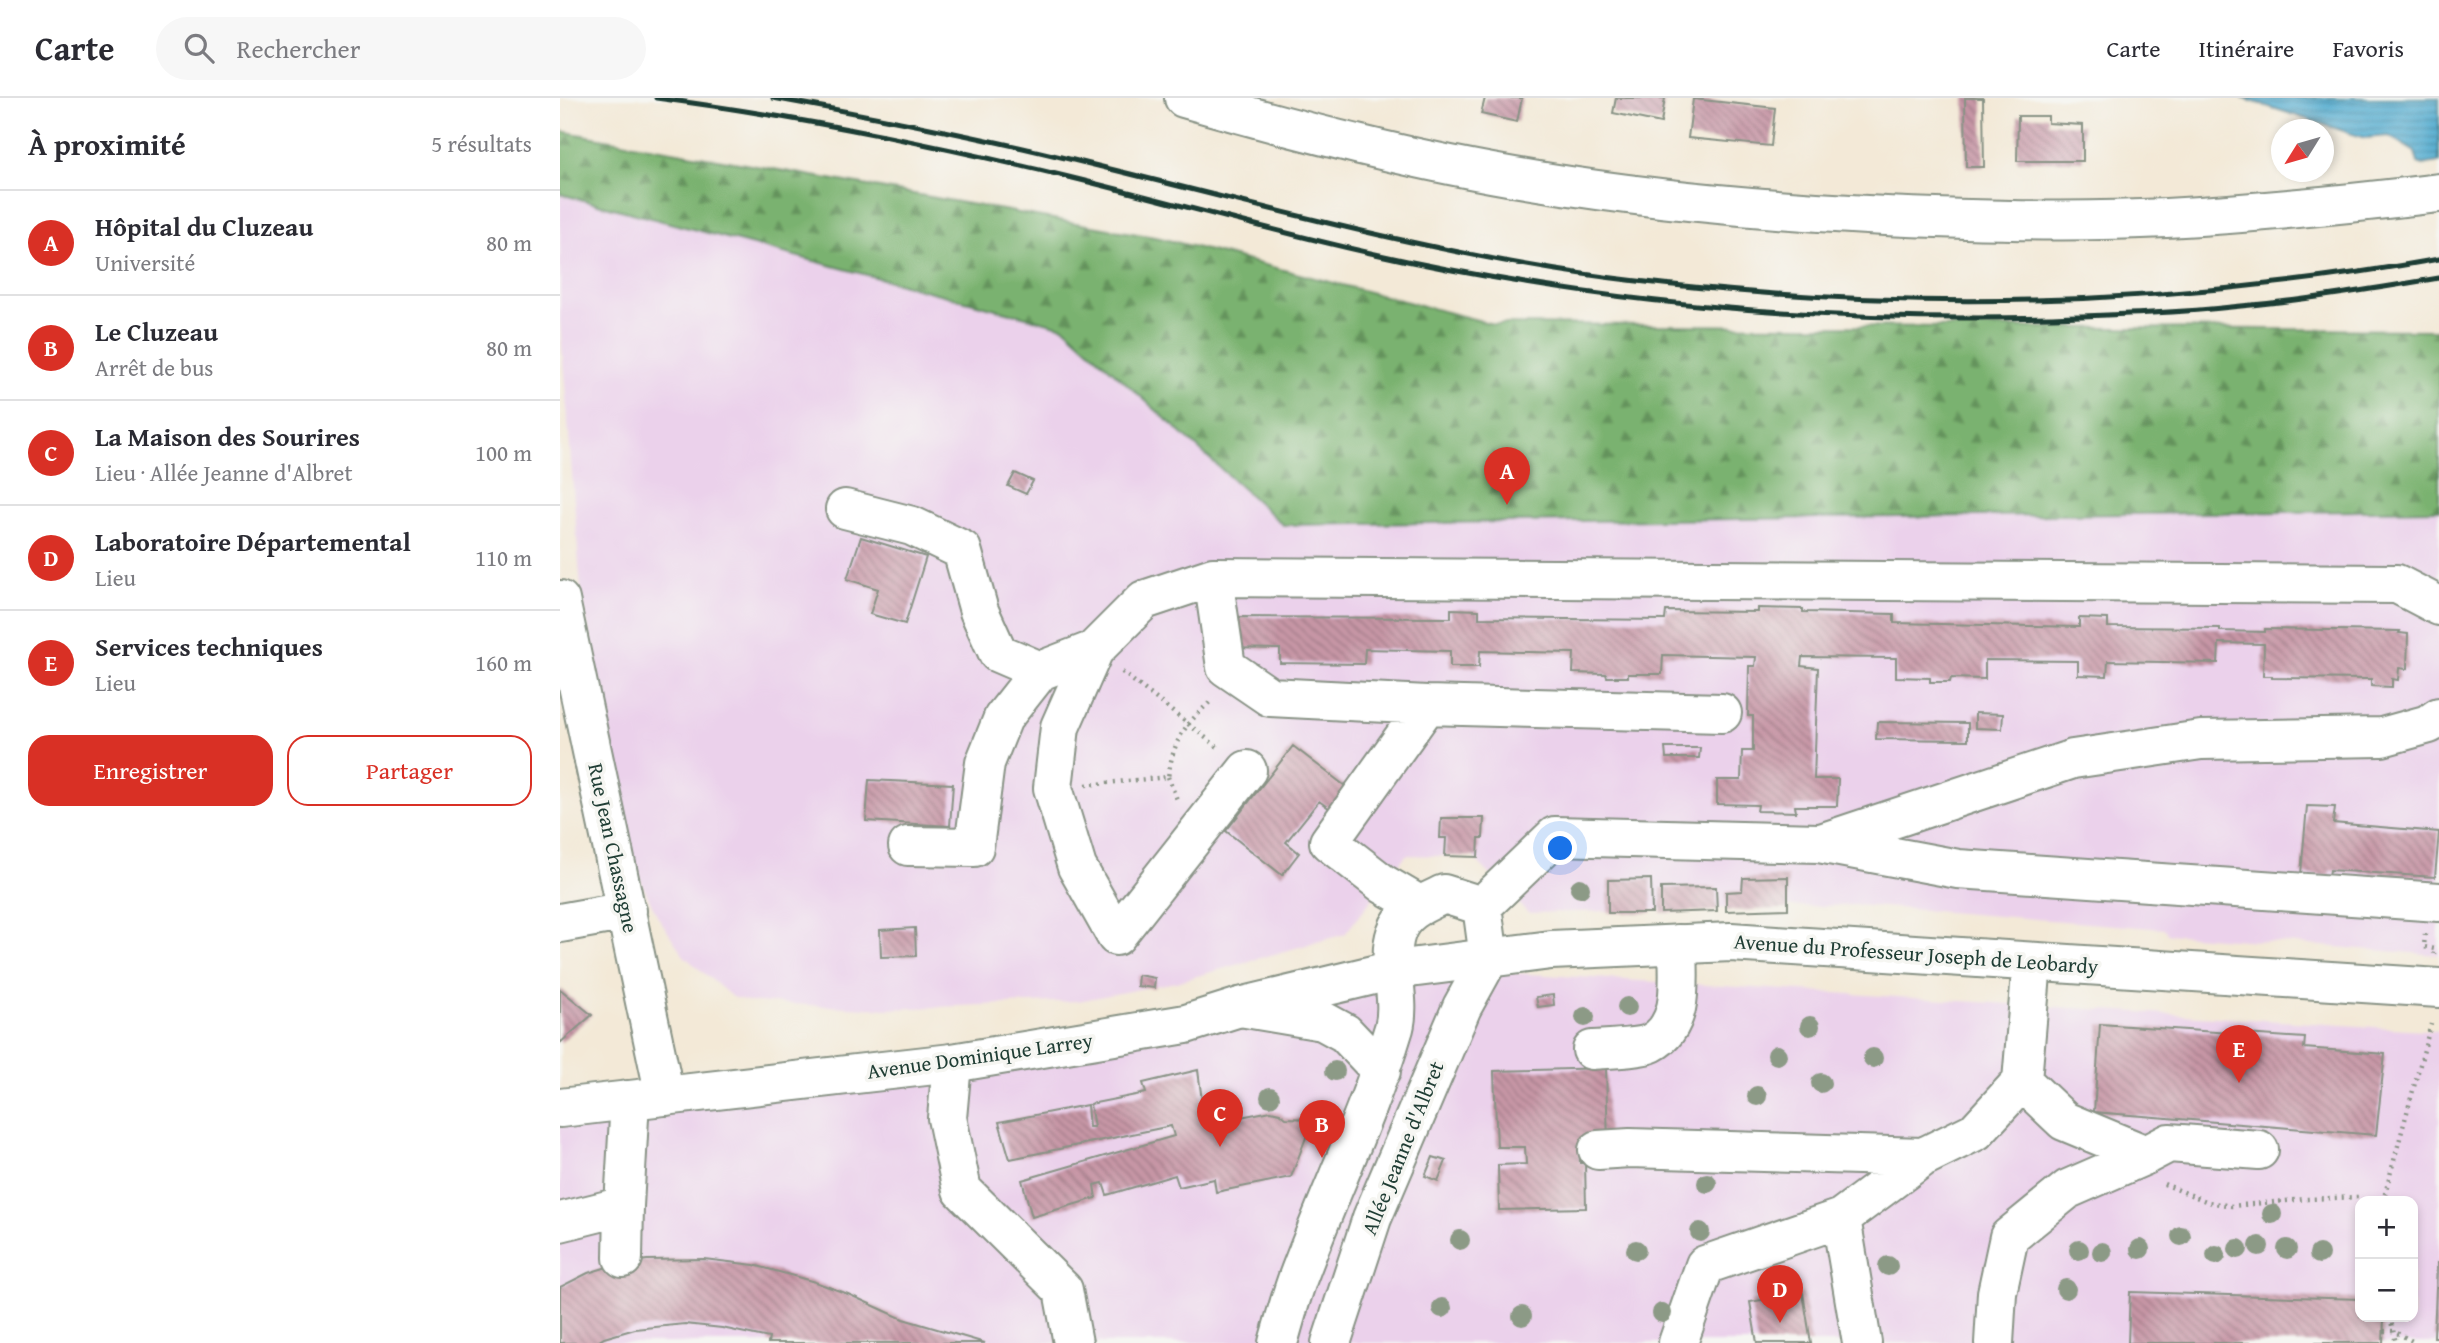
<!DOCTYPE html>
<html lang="fr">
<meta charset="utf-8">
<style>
body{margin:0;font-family:"Gentium Book Plus",serif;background:#f7f7f7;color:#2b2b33}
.controls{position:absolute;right:21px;bottom:21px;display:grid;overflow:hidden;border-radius:14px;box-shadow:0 4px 10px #0003}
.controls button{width:63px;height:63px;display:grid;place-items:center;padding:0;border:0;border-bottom:2px solid #e1e1e2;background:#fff;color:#2b2b33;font:35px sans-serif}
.compass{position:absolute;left:1711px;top:21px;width:63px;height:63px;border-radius:50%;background:#fff;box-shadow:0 4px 10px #0003;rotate:233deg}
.you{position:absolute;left:1001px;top:751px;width:24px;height:24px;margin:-18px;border:5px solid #fff;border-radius:50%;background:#1a73e8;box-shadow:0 0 0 10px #1a73e833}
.badge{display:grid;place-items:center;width:46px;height:46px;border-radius:50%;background:#d93025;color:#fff;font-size:23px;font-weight:700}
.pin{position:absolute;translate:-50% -58px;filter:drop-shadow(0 2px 4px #0008)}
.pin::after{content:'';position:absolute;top:37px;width:24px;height:21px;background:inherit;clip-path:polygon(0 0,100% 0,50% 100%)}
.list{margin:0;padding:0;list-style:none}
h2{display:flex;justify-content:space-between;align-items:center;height:91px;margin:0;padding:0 28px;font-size:30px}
h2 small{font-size:23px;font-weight:400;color:#7c7c81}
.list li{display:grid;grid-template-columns:46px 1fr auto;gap:21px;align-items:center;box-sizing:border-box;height:105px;padding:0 28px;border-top:2px solid #e1e1e2}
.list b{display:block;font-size:26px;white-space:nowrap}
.list p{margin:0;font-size:23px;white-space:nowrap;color:#7c7c81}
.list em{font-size:23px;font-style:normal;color:#7c7c81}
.actions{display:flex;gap:14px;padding:21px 28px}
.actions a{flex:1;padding:16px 0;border:2px solid #d93025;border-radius:21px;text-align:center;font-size:24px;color:#d93025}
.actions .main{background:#d93025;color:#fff}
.icon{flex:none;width:38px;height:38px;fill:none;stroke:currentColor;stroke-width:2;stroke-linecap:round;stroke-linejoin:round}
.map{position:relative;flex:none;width:1879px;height:1245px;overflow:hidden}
header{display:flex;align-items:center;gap:42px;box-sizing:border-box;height:98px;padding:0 35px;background:#fff;border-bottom:2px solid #e1e1e2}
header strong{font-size:33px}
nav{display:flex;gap:38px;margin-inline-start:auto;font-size:24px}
.search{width:490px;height:63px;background:#f7f7f7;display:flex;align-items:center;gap:18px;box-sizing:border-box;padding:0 24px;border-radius:38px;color:#7c7c81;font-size:26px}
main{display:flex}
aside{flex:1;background:#fff}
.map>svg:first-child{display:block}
.built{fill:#ebd1eb;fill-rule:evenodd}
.forest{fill:url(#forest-firs);stroke:#4c7852;stroke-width:2}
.water{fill:url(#water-rules);stroke:#387482;stroke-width:2}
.building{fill:url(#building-back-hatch)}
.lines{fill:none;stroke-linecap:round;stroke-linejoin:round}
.minor-casing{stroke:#899386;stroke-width:42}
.major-casing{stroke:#899386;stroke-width:42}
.path{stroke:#899386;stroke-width:4.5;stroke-dasharray:2 5;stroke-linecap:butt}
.minor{stroke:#fff;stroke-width:38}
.major{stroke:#fff;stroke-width:38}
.rail{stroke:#1f3d34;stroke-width:5}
.tree{fill:#8c9a86}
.labels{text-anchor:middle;stroke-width:7;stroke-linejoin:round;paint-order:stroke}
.street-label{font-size:21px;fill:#1f3d34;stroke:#f6f6f2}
</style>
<header>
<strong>Carte</strong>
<div class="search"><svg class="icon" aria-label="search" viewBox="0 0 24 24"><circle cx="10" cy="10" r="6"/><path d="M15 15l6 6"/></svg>Rechercher</div>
<nav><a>Carte</a><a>Itinéraire</a><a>Favoris</a></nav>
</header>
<main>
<aside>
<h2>À proximité<small>5 résultats</small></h2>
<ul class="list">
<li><span class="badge">A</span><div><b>Hôpital du Cluzeau</b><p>Université</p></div><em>80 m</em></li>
<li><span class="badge">B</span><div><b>Le Cluzeau</b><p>Arrêt de bus</p></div><em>80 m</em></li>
<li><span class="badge">C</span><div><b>La Maison des Sourires</b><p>Lieu · Allée Jeanne d'Albret</p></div><em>100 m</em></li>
<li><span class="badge">D</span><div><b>Laboratoire Départemental</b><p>Lieu</p></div><em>110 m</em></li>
<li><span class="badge">E</span><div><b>Services techniques</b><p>Lieu</p></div><em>160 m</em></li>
</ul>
<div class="actions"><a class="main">Enregistrer</a><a>Partager</a></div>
</aside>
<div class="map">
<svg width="1879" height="1245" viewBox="0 0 1879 1245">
<defs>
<pattern id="forest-firs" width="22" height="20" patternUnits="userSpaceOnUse" patternTransform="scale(1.75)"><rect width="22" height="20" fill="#7ab26f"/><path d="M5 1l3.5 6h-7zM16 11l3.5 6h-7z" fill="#63925c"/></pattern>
<pattern id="water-rules" width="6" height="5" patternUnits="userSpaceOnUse" patternTransform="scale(1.75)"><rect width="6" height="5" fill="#51abcf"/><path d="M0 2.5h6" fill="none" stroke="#438ca9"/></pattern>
<pattern id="building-back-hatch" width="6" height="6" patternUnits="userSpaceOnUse" patternTransform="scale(1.75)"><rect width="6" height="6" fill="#c796a6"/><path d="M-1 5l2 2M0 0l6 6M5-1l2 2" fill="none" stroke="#a17c88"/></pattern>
</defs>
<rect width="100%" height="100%" fill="#f6f6f2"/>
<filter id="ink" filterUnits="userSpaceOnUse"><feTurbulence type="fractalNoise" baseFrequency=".0143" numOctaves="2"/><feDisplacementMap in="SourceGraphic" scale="14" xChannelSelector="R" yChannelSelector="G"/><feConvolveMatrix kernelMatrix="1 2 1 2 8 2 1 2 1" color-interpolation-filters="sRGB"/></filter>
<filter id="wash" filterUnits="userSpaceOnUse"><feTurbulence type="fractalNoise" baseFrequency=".00686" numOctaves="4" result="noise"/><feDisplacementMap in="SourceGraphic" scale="28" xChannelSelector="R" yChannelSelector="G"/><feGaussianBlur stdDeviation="1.57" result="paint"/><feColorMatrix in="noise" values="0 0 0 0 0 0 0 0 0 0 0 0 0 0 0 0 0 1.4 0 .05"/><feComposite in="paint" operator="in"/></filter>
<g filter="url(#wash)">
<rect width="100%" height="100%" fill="#f3e9d7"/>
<path class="built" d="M0,48L957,245L1879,235V857L1607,836L1605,831L1297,807L968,815L913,759L846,757L785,836L616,884L518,903L328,911L190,904L172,899L124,858L98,819L75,771L21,492L0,222Z
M875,870L1879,933V1245H0V1028ZM1800,1103H1853V1219H1800Z"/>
<path class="forest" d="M0,33L600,140L933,226L1879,232V412L723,427L504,229L0,96Z"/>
<path class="water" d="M1682,0H1879V64L1862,67L1858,65L1855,54L1829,38L1805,40Z"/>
<g id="blocks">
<path class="building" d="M925,0H962L957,24L921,16Z
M1056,0H1105L1101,25L1053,15Z
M1405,0H1423L1424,69H1406Z
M1133,1L1215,10L1211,48L1128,40Z
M1458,18H1488V25L1523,27V63H1457Z
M455,375L473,383L466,396L448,388Z
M301,439L366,459L345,526L310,516L318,491L287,481Z
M1198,510L1243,511V514L1334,516V525L1519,529V520L1548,521V529L1660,530V533L1705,534V531L1840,533L1839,535L1848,536L1847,571L1839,570L1838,582L1832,581V589L1811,588V581L1712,580V578H1703L1704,546L1659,545L1658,565L1548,563L1547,578L1518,577V563L1425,562V581L1391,580L1390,584H1370V580L1336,579V560L1242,559L1241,568L1258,570L1254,681H1278L1277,708H1235L1236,714L1197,713L1198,707L1157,706V682H1181L1182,653H1193V618H1188L1189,568H1195L1196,559L1103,557L1102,576H1068V579H1047L1046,576L1013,575L1014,555L920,553L919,569H890V553L805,551L804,566L720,565V551L671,550L672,519L891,520V511L919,512V520L1105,522L1106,513L1198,514Z
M1415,615L1443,616L1442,631L1415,630Z
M1317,624L1408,625V642L1316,641Z
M733,648L789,691L773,713L759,703L726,744L739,755L722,777L666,733Z
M1105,650H1140L1139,660H1106Z
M309,682L393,686L390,728L306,723Z
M1747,708L1775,709L1773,725L1879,734L1875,779L1770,772L1769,778L1741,776Z
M881,720H924L923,740H919L918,759L885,758L886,740H880Z
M1228,779V811L1166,813V794L1182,793L1183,780Z
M1091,781L1092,815H1048V782Z
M1156,789L1157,813L1101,815V790Z
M355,830L356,858L321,859L320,832Z
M578,877L595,880L594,890L577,888Z
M0,891L32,917L0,945Z
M993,897L994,907L978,909L976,899Z
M1540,926L1745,940L1744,950L1825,956L1816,1037L1534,1014Z
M1046,970L1048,1047H1019L1020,1065H1025L1026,1110L939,1112L938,1067L966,1066L965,1049H937L934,973Z
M638,972L645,1026L711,1013L720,1015L726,1020L753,1021L731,1079L656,1094L654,1081L619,1089L615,1077L547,1097L543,1085L534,1087L536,1100L472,1119L462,1082L614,1038L611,1028L450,1061L439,1024L527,1007L529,1029H534L530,1006L586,995L583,985Z
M873,1059L886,1063L878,1083L865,1078Z
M144,1161L194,1167L255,1184L288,1196L343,1221L425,1245H208L209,1240L162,1230L125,1226L75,1231L44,1240L36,1245H0V1189L28,1175L54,1167L87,1162Z
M1877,1165H1879V1239H1874Z
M1570,1194L1800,1201V1219H1824L1823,1245H1568Z
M1243,1195L1251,1245H1197L1190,1204Z"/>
</g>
</g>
<g filter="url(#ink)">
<use href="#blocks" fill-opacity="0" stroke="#899386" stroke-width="2"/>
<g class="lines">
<defs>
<path id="minor" d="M285,411L352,428L402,452L419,513L438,555L480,573
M653,479L666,569L710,599L867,607L1162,615
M0,502L105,998
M687,672L556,838L517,769L493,690L500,629L534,552L584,502L653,479L1837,486L1879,508
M1261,745L1513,661L1641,642L1822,639L1869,626L1879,619
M348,748L414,749L425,665L443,620L480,573L534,552
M859,807L823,786L769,744L867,607
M922,808L995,738L1259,745L1398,771L1879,804
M0,825L67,813
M680,909L763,923L785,935L821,973
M1032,952C1045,951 1081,950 1091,945C1126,927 1118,879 1118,846
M392,965L387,1020L402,1092L503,1192L513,1245
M1462,983L1504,1023L1586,1057L1609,1045L1699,1052
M1038,1052L1070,1050L1363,1059
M0,1124L64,1108L70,1002
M63,1160L64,1108
M718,1245C725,1221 731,1197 740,1174C771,1092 809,1013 834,930C842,900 826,864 836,835C843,813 865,805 884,796L922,808L929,860L902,909L812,1120L771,1245
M1118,1245L1145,1167L1281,1120
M1302,1245L1281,1120L1363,1059L1416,1033L1462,983L1472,864
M1434,1245L1437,1195L1449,1139L1508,1091L1586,1057"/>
<path id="major" d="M624,0C740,33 858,64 978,83C1087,101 1197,111 1307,117C1406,122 1507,125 1606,120C1697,115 1788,106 1879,95
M0,1010L392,965L626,926L680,909L834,872L991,852L1171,844L1879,890"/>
</defs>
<use href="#minor" class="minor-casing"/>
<use href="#major" class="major-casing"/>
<path class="path" d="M562,574L660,651
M608,679L618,704
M526,687L608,679C614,641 623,629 651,603
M1865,836L1864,849L1875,851L1874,856
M1604,1086L1648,1104L1672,1108L1746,1101L1799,1099L1803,1103
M1823,1103L1871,926
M1830,1219L1836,1245
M1824,1233H1833L1856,1245"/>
<use href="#minor" class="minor"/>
<use href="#major" class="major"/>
<path class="rail" d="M96,0C219,16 342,40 462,68C577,94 691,128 806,154C1030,205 1261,225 1491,219C1554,217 1618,215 1681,208C1747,202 1813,191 1879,180
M213,0C296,15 380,31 463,50C631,89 796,137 967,167C1045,181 1124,189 1203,195C1429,212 1656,201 1879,161"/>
</g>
<g class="tree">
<circle cx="1020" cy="790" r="10"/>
<circle cx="1067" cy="909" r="10"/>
<circle cx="1025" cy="919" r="10"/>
<circle cx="1250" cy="928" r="10"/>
<circle cx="1217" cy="957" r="10"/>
<circle cx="1313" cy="960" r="10"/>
<circle cx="775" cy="973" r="10"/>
<circle cx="1261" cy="985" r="10"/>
<circle cx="1197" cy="998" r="10"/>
<circle cx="710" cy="999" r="10"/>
<circle cx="762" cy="1031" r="10"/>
<circle cx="1147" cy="1085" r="10"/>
<circle cx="1712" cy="1116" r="10"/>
<circle cx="1140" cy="1134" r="10"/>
<circle cx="1621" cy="1138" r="10"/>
<circle cx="900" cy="1142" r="10"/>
<circle cx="1699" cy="1148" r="10"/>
<circle cx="1580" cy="1151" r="10"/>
<circle cx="1678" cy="1151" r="10"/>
<circle cx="1727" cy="1151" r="10"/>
<circle cx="1076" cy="1152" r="10"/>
<circle cx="1519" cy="1152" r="10"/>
<circle cx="1542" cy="1154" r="10"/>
<circle cx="1759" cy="1156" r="10"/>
<circle cx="1656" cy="1157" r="10"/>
<circle cx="1328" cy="1168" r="10"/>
<circle cx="1506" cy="1191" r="10"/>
<circle cx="882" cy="1210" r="10"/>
<circle cx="1102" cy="1215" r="10"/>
<circle cx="962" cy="1218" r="10"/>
</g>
</g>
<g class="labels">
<g class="street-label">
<text transform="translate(53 750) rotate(78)" y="7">Rue Jean Chassagne</text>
<text transform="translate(1356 856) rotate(4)" y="7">Avenue du Professeur Joseph de Leobardy</text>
<text transform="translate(420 958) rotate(-8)" y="7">Avenue Dominique Larrey</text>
<text transform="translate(843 1050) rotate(-68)" y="7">Allée Jeanne d'Albret</text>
</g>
</g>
</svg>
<div class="controls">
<button>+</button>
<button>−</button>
</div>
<svg class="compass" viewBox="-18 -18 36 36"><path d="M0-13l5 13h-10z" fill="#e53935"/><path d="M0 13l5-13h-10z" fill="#7c7c81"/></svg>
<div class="you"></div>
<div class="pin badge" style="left:947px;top:407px">A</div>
<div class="pin badge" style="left:762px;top:1060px">B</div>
<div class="pin badge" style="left:660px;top:1049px">C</div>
<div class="pin badge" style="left:1220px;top:1225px">D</div>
<div class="pin badge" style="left:1679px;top:985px">E</div>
</div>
</main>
